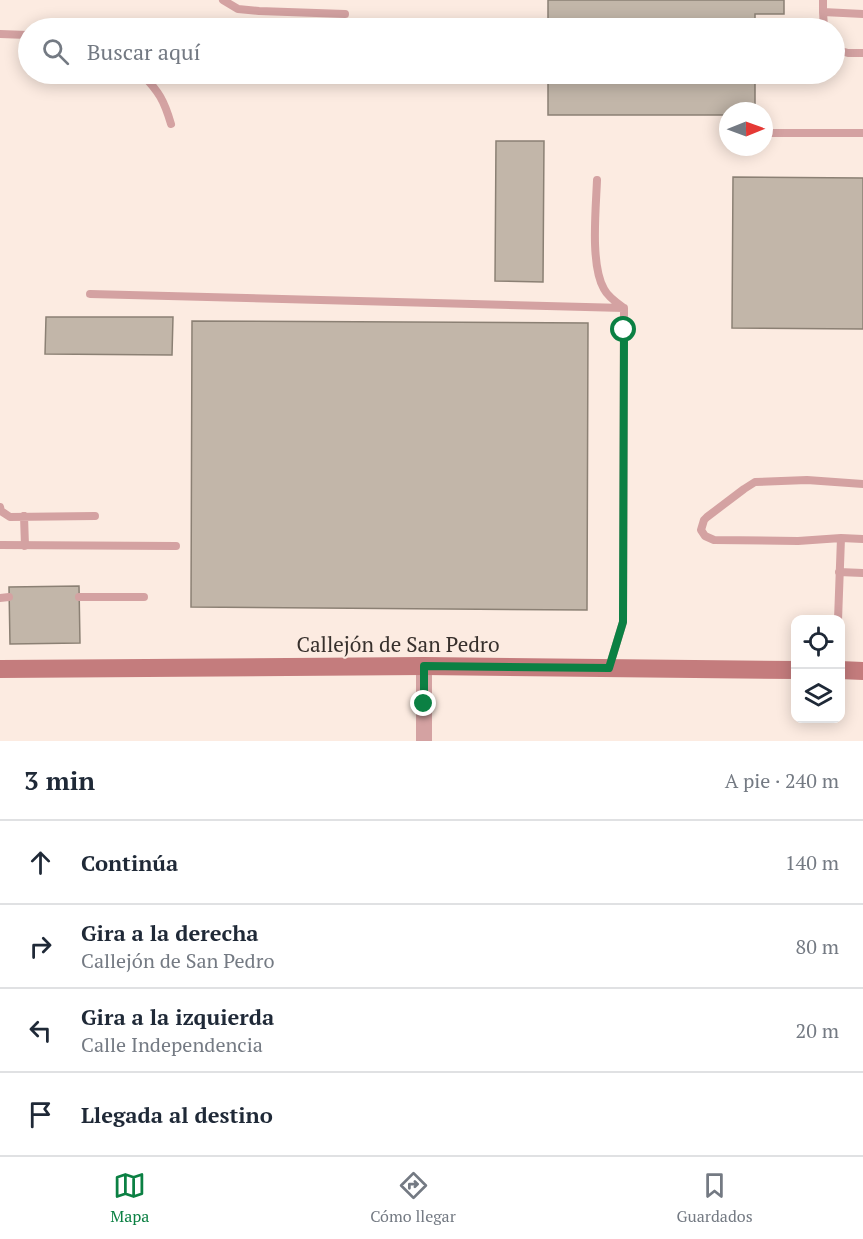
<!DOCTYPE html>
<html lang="es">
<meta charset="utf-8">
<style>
body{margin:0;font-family:"PT Serif",serif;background:#f2f2f3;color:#1f2937}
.controls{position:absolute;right:18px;bottom:18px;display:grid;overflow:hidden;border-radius:12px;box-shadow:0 3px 15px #0003}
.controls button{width:54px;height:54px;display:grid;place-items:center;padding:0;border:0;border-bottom:2px solid #e0e1e3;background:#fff;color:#1f2937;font:30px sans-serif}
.compass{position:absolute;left:719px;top:102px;width:54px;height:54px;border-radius:50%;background:#fff;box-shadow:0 3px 15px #0003;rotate:89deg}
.stop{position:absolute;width:18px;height:18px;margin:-14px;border:4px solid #0b8043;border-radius:50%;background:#fff}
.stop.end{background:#0b8043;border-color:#fff;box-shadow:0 2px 6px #0008}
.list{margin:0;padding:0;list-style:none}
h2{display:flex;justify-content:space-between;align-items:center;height:78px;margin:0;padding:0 24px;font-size:26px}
h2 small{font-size:20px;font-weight:400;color:#747a83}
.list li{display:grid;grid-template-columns:39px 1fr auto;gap:18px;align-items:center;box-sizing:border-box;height:84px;padding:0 24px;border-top:2px solid #e0e1e3}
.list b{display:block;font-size:22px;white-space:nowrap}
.list p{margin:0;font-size:20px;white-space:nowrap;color:#747a83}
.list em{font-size:20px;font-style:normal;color:#747a83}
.icon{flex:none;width:33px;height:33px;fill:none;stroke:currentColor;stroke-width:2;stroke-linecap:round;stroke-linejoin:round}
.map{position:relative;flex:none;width:863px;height:741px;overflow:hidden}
.search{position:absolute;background:#fff;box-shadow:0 3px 15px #0003;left:18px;right:18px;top:18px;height:66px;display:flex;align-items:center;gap:15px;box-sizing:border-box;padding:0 21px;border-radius:33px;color:#747a83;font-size:22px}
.sheet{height:414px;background:#fff}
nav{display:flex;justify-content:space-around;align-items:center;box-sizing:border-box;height:84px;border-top:2px solid #e0e1e3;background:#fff;font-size:16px;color:#747a83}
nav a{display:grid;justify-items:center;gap:3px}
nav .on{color:#0b8043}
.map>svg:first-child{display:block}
.building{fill:#c2b6a9;stroke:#8b8074;stroke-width:1.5}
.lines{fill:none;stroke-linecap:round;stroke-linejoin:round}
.lane{stroke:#d4a2a2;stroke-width:8}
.street{stroke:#d4a2a2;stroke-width:16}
.secondary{stroke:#c47c7d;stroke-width:18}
.route{stroke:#0b8043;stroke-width:8}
.labels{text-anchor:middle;stroke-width:4.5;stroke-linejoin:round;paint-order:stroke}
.street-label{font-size:21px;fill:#37302c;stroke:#fcebe1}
</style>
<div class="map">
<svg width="863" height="741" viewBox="0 0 863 741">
<rect width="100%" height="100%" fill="#fcebe1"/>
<path class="building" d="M548,0H784V14H755V28H548Z
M548,74H755V111H728V115H548Z
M496,141H544L543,282L495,281Z
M733,177L863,178V329L732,328Z
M46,317H173L172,355L45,354Z
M192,321L588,323L587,610L191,607Z
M79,586L80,643L10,644L9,587Z"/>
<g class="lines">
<path class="lane" d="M223,0L238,9L259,11L345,14
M823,0V12L863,14
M823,12L824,28
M0,34L28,35
M834,49L848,53H863
M142,74C159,92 164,100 171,124
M769,133H863
M597,180C596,208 590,265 604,289C608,297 617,303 624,308L623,622L609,668
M90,294L624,308
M863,484L807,480L755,482L744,489L707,517L704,520L701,530L705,536L714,540L798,541L841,538L863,539
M0,507L1,511L10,517L95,516
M24,516L25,546
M0,545L176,546
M839,572L863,573
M79,597H144
M0,598L9,597
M838,620L841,538"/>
<path class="street" d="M424,741V666"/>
<path class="secondary" d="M0,669L424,666L796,670
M840,670L863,671"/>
</g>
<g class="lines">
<path class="route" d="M424,704V666L609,668L623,622L624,330"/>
</g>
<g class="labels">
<g class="street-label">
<text x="398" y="652">Callejón de San Pedro</text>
</g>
</g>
</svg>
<div class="controls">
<button><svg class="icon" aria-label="locate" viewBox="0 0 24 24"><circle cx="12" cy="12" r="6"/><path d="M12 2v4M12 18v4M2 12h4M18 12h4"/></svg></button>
<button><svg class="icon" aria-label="layers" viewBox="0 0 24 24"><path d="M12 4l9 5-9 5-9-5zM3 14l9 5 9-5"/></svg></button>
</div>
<svg class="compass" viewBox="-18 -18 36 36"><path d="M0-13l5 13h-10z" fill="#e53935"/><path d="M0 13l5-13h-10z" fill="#747a83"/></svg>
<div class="stop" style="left:624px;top:330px"></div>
<div class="stop end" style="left:424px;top:704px"></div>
<div class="search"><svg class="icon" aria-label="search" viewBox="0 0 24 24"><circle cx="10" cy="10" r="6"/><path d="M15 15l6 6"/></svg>Buscar aquí</div>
</div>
<section class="sheet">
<h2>3 min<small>A pie · 240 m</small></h2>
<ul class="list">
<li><svg class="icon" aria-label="ahead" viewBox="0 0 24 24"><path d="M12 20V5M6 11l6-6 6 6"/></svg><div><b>Continúa</b></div><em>140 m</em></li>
<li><svg class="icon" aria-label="right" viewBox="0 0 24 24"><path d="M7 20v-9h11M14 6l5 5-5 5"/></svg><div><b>Gira a la derecha</b><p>Callejón de San Pedro</p></div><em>80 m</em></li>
<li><svg class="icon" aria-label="left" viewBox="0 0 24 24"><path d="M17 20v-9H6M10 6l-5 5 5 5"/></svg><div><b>Gira a la izquierda</b><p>Calle Independencia</p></div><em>20 m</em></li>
<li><svg class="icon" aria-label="arrive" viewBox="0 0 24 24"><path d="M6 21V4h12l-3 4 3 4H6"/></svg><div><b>Llegada al destino</b></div></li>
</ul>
</section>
<nav>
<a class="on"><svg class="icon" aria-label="map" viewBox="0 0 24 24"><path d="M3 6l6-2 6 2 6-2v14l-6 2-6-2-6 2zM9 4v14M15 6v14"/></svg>Mapa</a>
<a><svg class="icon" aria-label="directions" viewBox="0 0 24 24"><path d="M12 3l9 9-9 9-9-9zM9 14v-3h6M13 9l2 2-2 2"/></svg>Cómo llegar</a>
<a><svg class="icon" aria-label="saved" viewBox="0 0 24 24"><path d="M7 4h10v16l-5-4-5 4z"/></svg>Guardados</a>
</nav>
